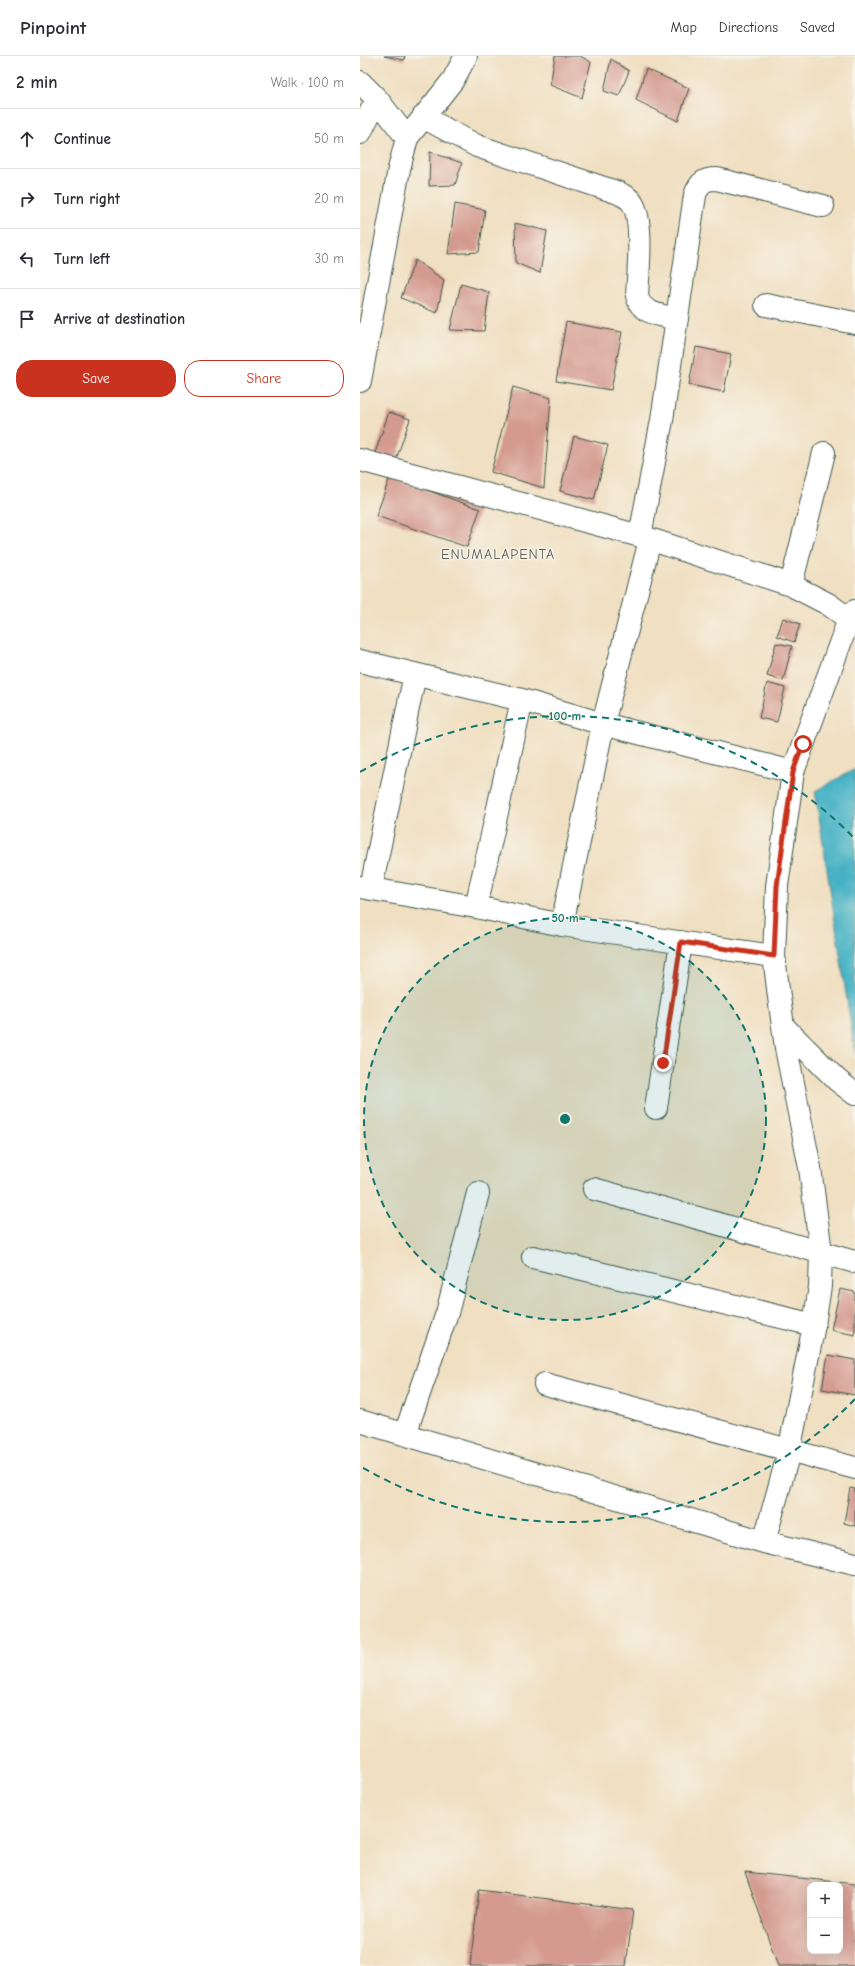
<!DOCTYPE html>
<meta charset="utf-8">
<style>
body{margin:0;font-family:"Comic Neue",sans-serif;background:#f7f7f7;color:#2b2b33}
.controls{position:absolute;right:12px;bottom:12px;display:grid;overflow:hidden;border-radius:8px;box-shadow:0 4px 16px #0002}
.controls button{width:36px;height:36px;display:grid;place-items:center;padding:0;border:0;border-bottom:1px solid #e1e1e2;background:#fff;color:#2b2b33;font:20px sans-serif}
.stop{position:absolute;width:12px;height:12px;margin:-9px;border:3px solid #c8321e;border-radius:50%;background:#fff}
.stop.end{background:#c8321e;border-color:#fff;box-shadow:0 1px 4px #0008}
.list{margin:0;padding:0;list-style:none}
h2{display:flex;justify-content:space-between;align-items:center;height:52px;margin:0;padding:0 16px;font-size:17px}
h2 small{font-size:13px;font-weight:400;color:#7c7c81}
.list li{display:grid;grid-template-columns:26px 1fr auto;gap:12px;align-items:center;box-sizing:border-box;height:60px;padding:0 16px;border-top:1px solid #e1e1e2}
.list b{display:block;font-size:15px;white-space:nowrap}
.list em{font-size:13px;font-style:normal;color:#7c7c81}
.actions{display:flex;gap:8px;padding:12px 16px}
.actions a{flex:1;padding:9px 0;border:1px solid #c8321e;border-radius:16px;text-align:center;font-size:14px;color:#c8321e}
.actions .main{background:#c8321e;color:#fff}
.icon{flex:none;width:22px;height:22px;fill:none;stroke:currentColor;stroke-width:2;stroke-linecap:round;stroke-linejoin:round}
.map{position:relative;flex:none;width:495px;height:1910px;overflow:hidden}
header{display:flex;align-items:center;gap:24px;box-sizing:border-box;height:56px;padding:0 20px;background:#fff;border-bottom:1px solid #e1e1e2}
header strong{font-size:19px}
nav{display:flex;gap:22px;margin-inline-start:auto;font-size:14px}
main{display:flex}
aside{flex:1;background:#fff}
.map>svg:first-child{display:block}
.water{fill:#47b2c5;stroke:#33787c}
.building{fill:#d49a8f;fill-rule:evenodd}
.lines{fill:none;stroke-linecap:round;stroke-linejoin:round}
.minor-casing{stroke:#3e5549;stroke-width:24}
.minor{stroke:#fff;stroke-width:22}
.route{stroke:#c8321e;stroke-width:5}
.ring{fill:none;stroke:#0f766e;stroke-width:2;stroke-dasharray:7 5}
.labels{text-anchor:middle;stroke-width:3;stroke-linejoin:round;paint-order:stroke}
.quarter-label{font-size:14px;letter-spacing:1px;fill:#5e5e54;stroke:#f7f3e8}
.centre{fill:#0f766e;stroke:#f7f3e8;stroke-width:2}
.ring-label{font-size:12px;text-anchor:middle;font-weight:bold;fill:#0f766e;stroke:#f7f3e8;stroke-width:3;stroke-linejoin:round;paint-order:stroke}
</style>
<header>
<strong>Pinpoint</strong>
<nav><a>Map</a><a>Directions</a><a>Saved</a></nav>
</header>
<main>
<aside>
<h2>2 min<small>Walk · 100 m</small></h2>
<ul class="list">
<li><svg class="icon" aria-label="ahead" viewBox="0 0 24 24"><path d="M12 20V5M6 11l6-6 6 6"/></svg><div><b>Continue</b></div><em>50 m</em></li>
<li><svg class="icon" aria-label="right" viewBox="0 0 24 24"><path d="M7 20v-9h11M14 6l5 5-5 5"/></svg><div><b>Turn right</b></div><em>20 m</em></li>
<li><svg class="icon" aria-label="left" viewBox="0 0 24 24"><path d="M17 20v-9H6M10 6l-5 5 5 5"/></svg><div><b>Turn left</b></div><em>30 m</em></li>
<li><svg class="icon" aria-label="arrive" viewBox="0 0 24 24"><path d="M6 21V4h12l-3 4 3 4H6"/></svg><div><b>Arrive at destination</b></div></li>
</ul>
<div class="actions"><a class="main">Save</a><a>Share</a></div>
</aside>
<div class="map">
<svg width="495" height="1910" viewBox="0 0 495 1910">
<rect width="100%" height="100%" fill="#f7f3e8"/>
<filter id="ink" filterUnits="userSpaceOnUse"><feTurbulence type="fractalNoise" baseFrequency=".025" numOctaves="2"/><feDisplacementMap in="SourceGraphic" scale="8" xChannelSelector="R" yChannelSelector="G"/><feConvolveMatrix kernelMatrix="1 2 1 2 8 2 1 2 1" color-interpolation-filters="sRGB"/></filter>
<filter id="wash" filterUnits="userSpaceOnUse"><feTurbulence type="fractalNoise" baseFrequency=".012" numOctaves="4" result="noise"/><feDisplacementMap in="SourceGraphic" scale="16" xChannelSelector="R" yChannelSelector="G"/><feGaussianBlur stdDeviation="0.9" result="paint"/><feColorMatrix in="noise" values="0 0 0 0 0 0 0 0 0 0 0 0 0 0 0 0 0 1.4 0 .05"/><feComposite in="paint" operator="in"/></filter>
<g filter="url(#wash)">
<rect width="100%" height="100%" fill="#f0dfc1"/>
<path class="water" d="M495,713V997L455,735Z"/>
<g id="blocks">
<path class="building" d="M24,0H45L44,4Z
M195,0H220L231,6L222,42L190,29Z
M251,3L269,15L259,40L244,35Z
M286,13L329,32L318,65L276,44Z
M70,96L102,107L95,129L69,130Z
M95,148L125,154L119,196L88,198Z
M155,167L187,175L180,217L156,207Z
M55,204L84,224L77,257L41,242Z
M101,228L129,236L124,275L90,274Z
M206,266L262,276L251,334L196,325Z
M336,291L371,298L364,336L329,329Z
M153,331L191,342L184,432L131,416Z
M29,356L50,363L36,404L15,397Z
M214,380L248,389L234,444L200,435Z
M30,421L120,453L107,491L16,460Z
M423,562L440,568L434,586L417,580Z
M416,587L432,590L423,625L407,620Z
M407,627L425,632L417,666L399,662Z
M480,1233L495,1236V1279L471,1274Z
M468,1299L495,1304V1339L462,1333Z
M490,1432L495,1433V1470L484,1467Z
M385,1816L495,1828V1910H418ZM450,1829H480V1895H450Z
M119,1834L273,1854L266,1910H110Z"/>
</g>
</g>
<g filter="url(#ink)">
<use href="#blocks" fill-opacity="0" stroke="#3e5549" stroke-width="1"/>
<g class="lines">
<defs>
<path id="minor" d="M0,26L17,43L47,82
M63,61L117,90L259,137C262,139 267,141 270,144C285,159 278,218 277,240C281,258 301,259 317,263
M0,77L17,43
M406,249L495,267
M0,325L39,113L47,82L93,24L106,0
M0,404L280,480L431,529L468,548L489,563
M280,480L302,364L335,139C340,126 344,123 357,123L463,150
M431,529L464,397
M0,605L162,644L243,668L433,716
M0,831L116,851L202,869L414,900
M11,832L55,618
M116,851L162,644
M202,869L243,668L290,484
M423,970L477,1024L495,1038
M296,1052L321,886
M234,1133L495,1206
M173,1201L454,1269
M185,1328L495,1412
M0,1365L404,1486L495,1508
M45,1378L87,1257L118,1137
M404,1486L429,1396L454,1269L460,1230L461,1196L450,1112L426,992L419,941L414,900L417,830L433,716L489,563L495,555"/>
</defs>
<use href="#minor" class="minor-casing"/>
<use href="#minor" class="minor"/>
</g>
</g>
<g class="lines" filter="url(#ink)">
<path class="route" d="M303,1007L321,886L414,900L417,830L433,716L443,688"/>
</g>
<circle cx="205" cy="1063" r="201" fill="#0f766e" fill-opacity=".12"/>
<g class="ring">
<circle cx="205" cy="1063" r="201"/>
<path d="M495 1343A403 403 0 0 1 0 1410M0 716A403 403 0 0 1 495 783"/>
</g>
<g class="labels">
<g class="quarter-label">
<text x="138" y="503">ENUMALAPENTA</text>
</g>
</g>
<circle cx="205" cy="1063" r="6" class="centre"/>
<g class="ring-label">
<text x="205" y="664">100 m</text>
<text x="205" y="866">50 m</text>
</g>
</svg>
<div class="controls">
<button>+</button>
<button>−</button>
</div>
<div class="stop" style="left:443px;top:688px"></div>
<div class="stop end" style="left:303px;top:1007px"></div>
</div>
</main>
